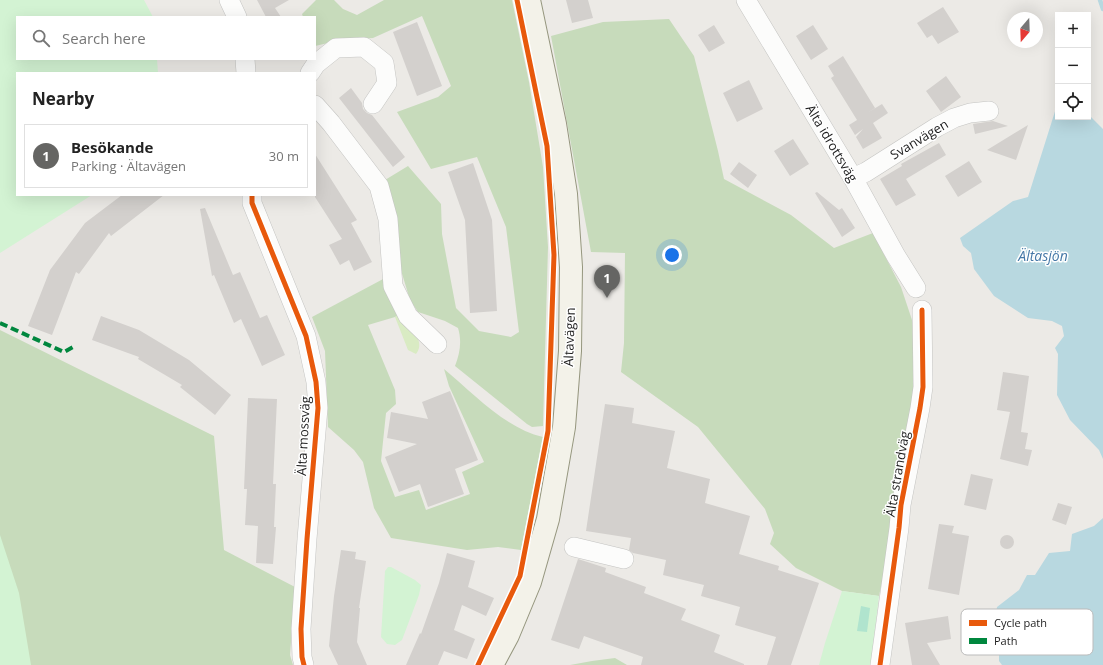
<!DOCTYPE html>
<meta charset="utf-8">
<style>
body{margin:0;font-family:"Open Sans",sans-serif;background:#f2f2f2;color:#222}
.controls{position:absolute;right:12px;top:12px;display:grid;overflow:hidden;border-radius:0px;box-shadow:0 4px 16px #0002}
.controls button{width:36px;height:36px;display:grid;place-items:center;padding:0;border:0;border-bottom:1px solid #e0e0e0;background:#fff;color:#222;font:20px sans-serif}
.compass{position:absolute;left:1007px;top:12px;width:36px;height:36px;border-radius:50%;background:#fff;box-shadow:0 4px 16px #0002;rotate:199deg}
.you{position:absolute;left:672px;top:255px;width:14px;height:14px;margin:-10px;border:3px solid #fff;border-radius:50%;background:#1a73e8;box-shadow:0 0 0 6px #1a73e833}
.badge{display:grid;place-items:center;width:26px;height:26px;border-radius:50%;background:#656563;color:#fff;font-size:13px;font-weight:700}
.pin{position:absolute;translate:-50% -33px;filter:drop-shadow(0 1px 2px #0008)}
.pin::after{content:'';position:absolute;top:21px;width:14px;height:12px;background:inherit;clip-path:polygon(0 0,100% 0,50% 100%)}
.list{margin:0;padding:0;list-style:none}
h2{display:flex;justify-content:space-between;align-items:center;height:52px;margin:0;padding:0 16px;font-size:17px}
h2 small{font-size:13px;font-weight:400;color:#767676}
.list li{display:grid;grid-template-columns:26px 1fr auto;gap:12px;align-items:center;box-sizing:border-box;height:64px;margin:0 8px 8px;padding:0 8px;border:1px solid #e0e0e0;border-radius:0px}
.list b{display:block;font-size:15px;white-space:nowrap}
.list p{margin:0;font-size:13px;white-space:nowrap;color:#767676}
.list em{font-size:13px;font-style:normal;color:#767676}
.icon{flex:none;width:22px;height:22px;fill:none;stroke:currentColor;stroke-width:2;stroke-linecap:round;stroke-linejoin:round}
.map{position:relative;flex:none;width:1103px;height:665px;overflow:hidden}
.search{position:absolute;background:#fff;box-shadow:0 4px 16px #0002;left:16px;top:16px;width:300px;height:44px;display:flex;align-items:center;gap:10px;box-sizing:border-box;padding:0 14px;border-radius:0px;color:#767676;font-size:15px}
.panel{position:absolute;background:#fff;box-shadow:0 4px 16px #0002;left:16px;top:72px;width:300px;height:124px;border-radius:0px}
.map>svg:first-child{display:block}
.grass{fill:#d9ebc3}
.forest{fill:#c7dbbb}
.park{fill:#d3f3d3}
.pitch{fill:#b0e4ce}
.water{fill:#b8d8e0}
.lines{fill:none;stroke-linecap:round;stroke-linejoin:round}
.stream{stroke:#b8d8e0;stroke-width:4.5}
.building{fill:#d3d0cd}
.street-casing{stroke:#c4c4c2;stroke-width:20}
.secondary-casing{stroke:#95967e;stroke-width:24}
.street{stroke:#fcfcfb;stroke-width:19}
.secondary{stroke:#f3f2e9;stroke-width:22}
.quiet{stroke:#00873e;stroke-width:4;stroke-dasharray:8 4;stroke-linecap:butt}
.cycleway-casing{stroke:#fff;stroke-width:8}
.cycleway{stroke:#e8590c;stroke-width:5}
.labels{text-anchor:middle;stroke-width:3;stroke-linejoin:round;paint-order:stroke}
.street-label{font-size:13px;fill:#1d1d1d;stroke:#fff}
.water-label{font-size:14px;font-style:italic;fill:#4578a7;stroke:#fff}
.key{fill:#fff;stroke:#bbb;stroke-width:1}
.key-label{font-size:11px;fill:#1d1d1d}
</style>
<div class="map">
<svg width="1103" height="665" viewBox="0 0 1103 665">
<rect width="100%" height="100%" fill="#eceae6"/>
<path class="grass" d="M400,313C408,325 427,341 416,354L408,350L395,317Z"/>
<path class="forest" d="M316,0H334L343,9L357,15L384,0H512L529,82L543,167L548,247L543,426L532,427L527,424L455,366C460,353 462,341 458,328L445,321L418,312L410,300L400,267L385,180L408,166L441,204L442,234L456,308L479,331L511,337L519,332L506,227L477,157L431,169L397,112L438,97L451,86L422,16L373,38L341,40L315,46V17H303L302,14Z
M669,19L694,56L718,151L724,179L791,215L834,248L873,233L901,287L916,332L918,414L879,596L842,591L796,568L770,544L774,533L765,509L698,427L621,372L624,343L625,253L591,252L551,36L603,22Z
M385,278L400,313L395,317L368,325L395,390L396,404L386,413L381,461L395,497L419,490L426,510L470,494L462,472L484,462L449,386L444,369C473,393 506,429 543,437L521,550L498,547L467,550L391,538L374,508L363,462L354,450L328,427L325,351L312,317Z
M0,330L214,436L224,550L295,587L290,655L293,665H0Z
M615,658L627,665H570L592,661Z"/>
<path class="park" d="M0,0H144L153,17H17V59H157L158,73H17V195H92L0,253Z
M0,535L19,593L31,665H0Z
M388,567H391L415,580L421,585L419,595L402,640L395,645L387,644L381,637L385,571Z
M842,591L879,596L871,665H819L825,643Z"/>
<path class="pitch" d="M861,606L870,608L867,632L857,631Z"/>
<path class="water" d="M1058,72V117H1088V114L1103,129V459L1099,450L1070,420L1057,395L1058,354L1055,348L1064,336L1062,326L1052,321L1028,318L994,296L974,269L971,253L963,246L960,238L1013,201L1028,197L1057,105L1056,76Z
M1103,518V665H1002L999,661V648L1007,641L994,627L997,607L1019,590L1027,575H1035L1049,553L1070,551L1072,534L1094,526Z"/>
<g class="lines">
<path class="stream" d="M1100,0L1103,9"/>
</g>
<path class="building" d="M257,0H289L275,8L281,17H266Z
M566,0H588L593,18L572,23Z
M943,7L959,32L938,44L932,35L927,38L917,23Z
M417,22L442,86L417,96L393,32Z
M714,25L725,43L709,52L698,35Z
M813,25L828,49L811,60L796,36Z
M843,56L875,108L867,113L882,104L888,113L873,123L882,138L863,149L856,137L863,129L855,135L849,125L857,120L831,78L834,76L828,66Z
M946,76L961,97L941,112L926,91Z
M749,80L763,109L737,122L723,93Z
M351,88L362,103L363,109L367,113L372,115L405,157L393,167L339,98Z
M993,121L1008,126L975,134L973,124Z
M1028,125L1016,160L987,150Z
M793,139L809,164L790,176L774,151Z
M939,143L946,155L906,179L916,195L896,206L880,179L902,166L901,164Z
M315,154L357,220L351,223L372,262L354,271L349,260L340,265L329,245L342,239L315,197Z
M969,161L982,182L958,197L945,176Z
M739,162L757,175L748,188L730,174Z
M473,163L492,220L497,311L470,313L465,220L448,172Z
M817,192L839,210L842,208L855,228L842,237L815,193Z
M122,195H164L111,236L109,233L79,274L76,272L52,335L28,326L50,270L85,223Z
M205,208L233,275L240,272L260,318L267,315L285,355L262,366L241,319L234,323L214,275L212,276L200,209Z
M101,316L139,330L189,360L231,395L215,415L180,387L182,385L138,359L139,357L92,340Z
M1003,372L1029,376L1021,432L1028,433L1025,449L1032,450L1028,466L1000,459L1010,412L997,410Z
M450,391L478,460L455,469L464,494L428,507L420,484L399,492L385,457L417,444L387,438L391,412L428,419L422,402Z
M248,398L277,399L273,484H276L274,527H276L273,564L256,563L258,526L245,525L247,489H244Z
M605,404L634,408L632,423L675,431L667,468L710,479L705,503L750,516L739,554L779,566L778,570L819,583L791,665H767L776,637L735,625L740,607L701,596L704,585L663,575L666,560L633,553L629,550L631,538L586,531Z
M971,474L993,479L986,510L964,505Z
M1058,503L1072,507L1066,525L1052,520Z
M939,524L954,526L952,533L969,536L959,595L928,589Z
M1000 542a7 7 0 1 1 14 0a7 7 0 1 1-14 0Z
M341,550L356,552L355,559L366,561L359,608H360L357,642L367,665H338L329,646L334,596Z
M447,553L475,561L468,587L494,598L486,616L462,605L454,630L475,639L467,659L444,651L438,665H406L420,633L421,634L439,583Z
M578,559L606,568L605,572L646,587L644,593L686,609L681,620L720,635L714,652L744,664V665H641L643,657L584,636L579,649L551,640Z
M948,616L951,639L927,643L940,665H912L905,623Z"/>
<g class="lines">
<defs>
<path id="street" d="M229,0L237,17
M746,0L853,178L896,256L916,288
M245,59L246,73
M310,73L316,64L336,48L364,47L384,63L387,83L373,104
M315,105L331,123L379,186L388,219L393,286L408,316L437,344
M853,178L866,172L937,127L954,118L970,113L989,111
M252,195V203L306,336L316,382L318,408L307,539L301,629L302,657L304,665
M574,547L624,559
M880,665L899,528L901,505L920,408L923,387L922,310"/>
<path id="secondary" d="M492,665L508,635L530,582L548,519L564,427L570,351L571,267L566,194L555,124L529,0"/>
</defs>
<use href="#street" class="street-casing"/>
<use href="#secondary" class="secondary-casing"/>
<use href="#street" class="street"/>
<use href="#secondary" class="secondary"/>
<path class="quiet" d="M0,323L64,352L75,346"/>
<defs>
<path id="cycleway" d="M252,195V203L306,336L316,382L318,408L307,539L301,629L302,657L304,665
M478,665L520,576L548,431L554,255L547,146L517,0
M880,665L899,528L901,505L920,408L923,387L922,310"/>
</defs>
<use href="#cycleway" class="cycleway-casing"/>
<use href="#cycleway" class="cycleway"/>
</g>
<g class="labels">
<g class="street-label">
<text transform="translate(919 139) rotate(-31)" y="5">Svanvägen</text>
<text transform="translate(832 143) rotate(59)" y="5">Älta idrottsväg</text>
<text transform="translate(569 337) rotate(-88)" y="5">Ältavägen</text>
<text transform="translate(303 436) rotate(-87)" y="5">Älta mossväg</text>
<text transform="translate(897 474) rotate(-80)" y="5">Älta strandväg</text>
</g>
<g class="water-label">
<text x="1043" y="261">Ältasjön</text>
</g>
</g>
<rect x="961" y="609" width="132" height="46" rx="6" class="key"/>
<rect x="969" y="620" width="18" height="6" fill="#e8590c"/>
<rect x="969" y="638" width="18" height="6" fill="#00873e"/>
<g class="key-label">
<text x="994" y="627">Cycle path</text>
<text x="994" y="645">Path</text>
</g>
</svg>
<div class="controls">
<button>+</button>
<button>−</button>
<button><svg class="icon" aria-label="locate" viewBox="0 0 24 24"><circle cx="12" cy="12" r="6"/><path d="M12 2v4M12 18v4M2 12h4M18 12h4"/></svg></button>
</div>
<svg class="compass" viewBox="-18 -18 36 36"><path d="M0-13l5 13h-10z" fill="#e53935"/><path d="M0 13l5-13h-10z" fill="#767676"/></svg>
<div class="you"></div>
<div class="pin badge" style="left:607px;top:298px">1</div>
<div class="search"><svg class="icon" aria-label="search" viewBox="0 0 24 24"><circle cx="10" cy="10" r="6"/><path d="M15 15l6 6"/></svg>Search here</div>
<section class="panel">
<h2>Nearby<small></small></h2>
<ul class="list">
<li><span class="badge">1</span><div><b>Besökande</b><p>Parking · Ältavägen</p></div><em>30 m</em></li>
</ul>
</section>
</div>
